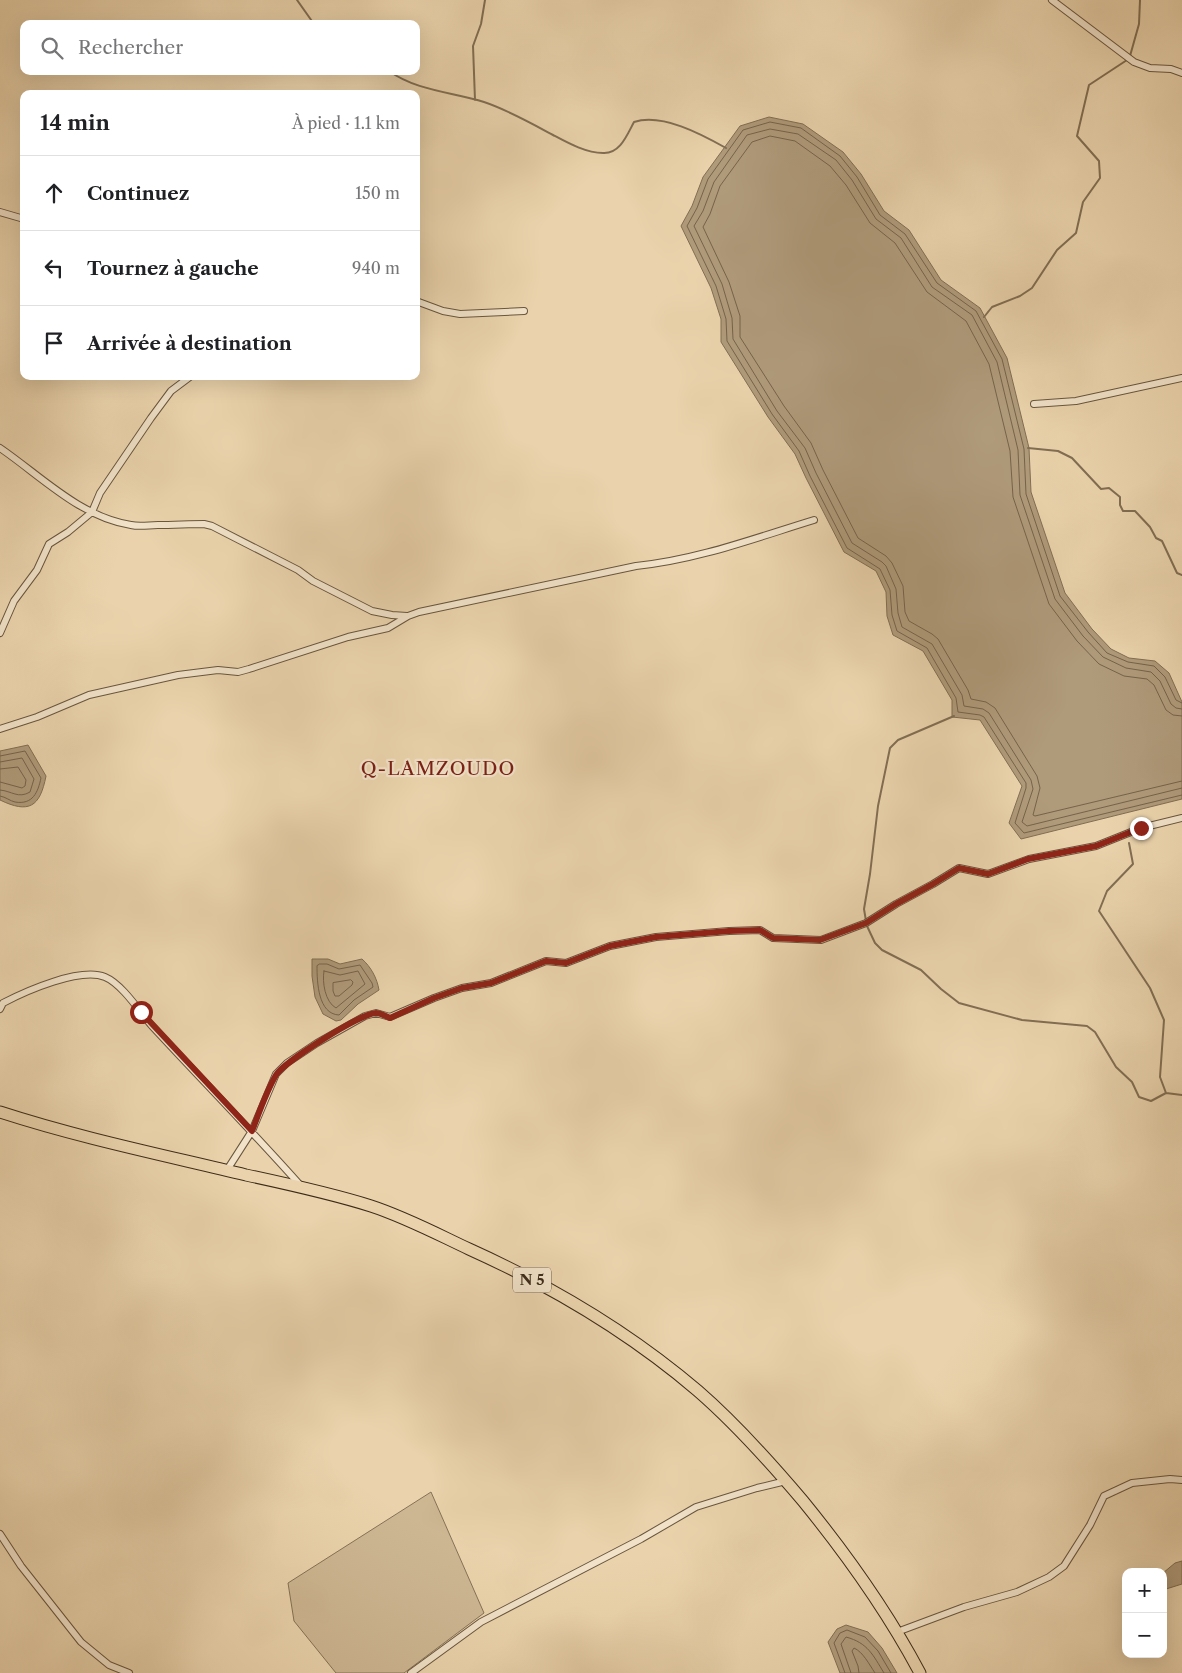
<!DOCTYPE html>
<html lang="fr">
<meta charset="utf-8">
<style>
body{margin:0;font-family:"Libre Caslon Text",serif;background:#f6f6f6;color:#202124}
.controls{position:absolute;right:15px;bottom:15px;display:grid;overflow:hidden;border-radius:10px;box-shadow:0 5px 20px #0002}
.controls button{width:45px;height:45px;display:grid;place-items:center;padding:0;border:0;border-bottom:1px solid #e0e0e0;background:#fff;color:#202124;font:25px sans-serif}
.stop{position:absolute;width:15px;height:15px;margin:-11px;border:4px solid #8f2418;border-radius:50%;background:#fff}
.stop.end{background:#8f2418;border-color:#fff;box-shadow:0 1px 5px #0008}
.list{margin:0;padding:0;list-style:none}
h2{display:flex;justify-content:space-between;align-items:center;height:65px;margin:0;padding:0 20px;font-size:21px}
h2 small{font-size:16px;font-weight:400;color:#757577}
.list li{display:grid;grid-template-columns:32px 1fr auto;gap:15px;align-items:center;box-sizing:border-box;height:75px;padding:0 20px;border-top:1px solid #e0e0e0}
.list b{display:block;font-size:19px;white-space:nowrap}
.list em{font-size:16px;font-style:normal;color:#757577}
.icon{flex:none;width:28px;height:28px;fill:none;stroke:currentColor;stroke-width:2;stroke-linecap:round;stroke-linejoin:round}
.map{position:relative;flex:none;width:1182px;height:1673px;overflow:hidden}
.search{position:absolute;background:#fff;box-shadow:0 5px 20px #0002;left:20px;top:20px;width:400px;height:55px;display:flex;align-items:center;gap:12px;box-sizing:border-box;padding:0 18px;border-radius:10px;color:#757577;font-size:19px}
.panel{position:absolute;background:#fff;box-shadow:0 5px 20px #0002;left:20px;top:90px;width:400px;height:290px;border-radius:10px}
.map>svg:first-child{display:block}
.green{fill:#cdb793;stroke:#857256}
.water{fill:#af9a7a;stroke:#816e53}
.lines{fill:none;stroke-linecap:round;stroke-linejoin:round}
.shore{stroke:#76634a;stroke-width:1}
.stream{stroke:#816e53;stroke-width:2}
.minor-casing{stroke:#68563e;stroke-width:8}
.trunk-casing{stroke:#3d2c19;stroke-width:13}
.minor{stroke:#f1e2c9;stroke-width:6}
.trunk{stroke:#ead3ac;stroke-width:11}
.route{stroke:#8f2418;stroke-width:6}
.labels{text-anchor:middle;stroke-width:4.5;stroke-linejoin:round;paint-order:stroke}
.shield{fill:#f1e2c9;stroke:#73634e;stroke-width:1}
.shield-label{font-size:15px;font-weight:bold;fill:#3d2c19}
.quarter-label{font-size:19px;letter-spacing:1px;fill:#7a1f14;stroke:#f1e2c9}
</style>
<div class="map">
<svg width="1182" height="1673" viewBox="0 0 1182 1673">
<rect width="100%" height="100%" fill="#ead3ac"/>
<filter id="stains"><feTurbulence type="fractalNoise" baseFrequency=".004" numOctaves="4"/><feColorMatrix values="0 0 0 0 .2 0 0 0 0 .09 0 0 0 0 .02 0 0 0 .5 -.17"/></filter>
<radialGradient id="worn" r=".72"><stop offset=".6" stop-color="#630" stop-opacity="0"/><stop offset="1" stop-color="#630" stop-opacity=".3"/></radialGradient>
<path class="green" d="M431,1492L484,1613L404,1673H336L294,1621L288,1583Z"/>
<path class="water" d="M769,117L803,124L843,152L861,174L884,211L909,230L941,280L980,308L1007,358L1029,448L1031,492L1065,593L1092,629L1111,649L1129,658L1155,661L1169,673L1182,702V799L1021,839L1009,823L1022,786L980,720L952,717V700L923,651L893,635L887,616L886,592L876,571L844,552L806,478L795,454L768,417L721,342V319L711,288L681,226L692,206L703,177L740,126Z
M28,745L46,776C40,807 29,814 0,800V751Z
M312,959H328L340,964L362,959C371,967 377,978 379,990L358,1004L341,1020L336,1021L323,1014L315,997L312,976Z
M1182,1561V1584L1163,1590V1573L1175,1563Z
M846,1625L868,1632L882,1648L897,1673H840L828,1642L837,1629Z"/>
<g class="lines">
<path class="shore" d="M1182,703L1176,700L1165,677L1154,666L1128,662L1107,653L1088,632L1060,596L1026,494L1024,449L1002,359L976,311L937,283L905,234L880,215L857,177L840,156L801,128L770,122L743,130L708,179L697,208L687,226L716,286L726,319L727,341L772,414L799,451L810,476L847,548L880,569L890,590L892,615L897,631L927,648L956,698L958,712L980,715L984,717L1026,783V788L1015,823L1024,833L1182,795
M1182,709L1176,708L1171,704L1160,681L1151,672L1126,668L1103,657L1083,636L1055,599L1020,495L1018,450L997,362L972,315L932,287L901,238L876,219L852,180L836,160L798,134L770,129L747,135L714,182L703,211L694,226L722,284L732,318L733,339L777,411L805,448L816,473L852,543L882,562L886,566L896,589L898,613L902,627L932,644L962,695L964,706L983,709L989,713L1031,780L1033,789L1022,822L1027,826L1182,788
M1182,716L1173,715L1166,710L1154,685L1147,679L1124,676L1099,664L1077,641L1049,604L1013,497L1010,451L989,364L966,321L927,292L895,243L870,223L846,185L830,166L795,141L770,136L752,142L720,186L710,214L703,227L729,282L740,316V337L784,406L811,443L823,470L858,538L886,556L892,563L903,586L905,612L909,621L932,634L938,639L968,690L971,699L986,702L995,708L1037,776L1040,788L1033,815L1035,816L1182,781
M0,756L25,751L41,778C38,792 33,805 15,802C10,801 6,797 0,796
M0,762L22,758L34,779L30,792C18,799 12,791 0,790
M0,769L18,767L26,780L25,786L22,788L0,782
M320,964H327L339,969L360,965L372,983L373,987L354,1000L339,1015C318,1014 317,982 317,966Z
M324,971L340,975L358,971L365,984L336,1008C325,1002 322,982 324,971Z
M351,980L353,982L352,985L339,996H335L333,991V983Z
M845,1673L834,1643L840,1633L847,1630L865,1637L878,1651L891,1673
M851,1673L841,1644L846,1637C868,1643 873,1655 884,1673
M859,1673L858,1666L852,1651L854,1648C863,1652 869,1664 875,1673"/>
<path class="stream" d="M297,0L314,24
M1130,56L1139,24L1140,0
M389,71C417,91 452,92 484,102C508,110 531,123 553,135C568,143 586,153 603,153C620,154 627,135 634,122C662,113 701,134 726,148
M475,100L473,46L481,24L485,0
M984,317L992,307L1020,296L1032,288L1057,250L1076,233L1083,202L1100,178L1099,161L1077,136L1089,85L1127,60
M1028,448L1058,451L1072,458L1101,489L1109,488L1120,497V505L1123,511H1135L1150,527L1156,538L1162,541L1177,573L1182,575
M1129,843L1133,864L1107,891L1099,911L1150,988L1164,1020L1160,1077L1166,1093L1182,1095
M866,921L864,909L870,874L878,806L890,748L898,740L954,716
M867,926L875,943L882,950L921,970L941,989L959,1003L1022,1020L1087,1026L1095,1032L1116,1067L1132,1082L1139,1097L1151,1101L1166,1093"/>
<defs>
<path id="minor" d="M1052,0L1134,62L1150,68L1171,69L1182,73
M0,212L24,219
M416,301L443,311L460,314L524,311
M1034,404L1076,401L1182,378
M0,448C41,476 80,517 131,525C140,527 149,525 158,525C174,525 189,524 204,524L212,526L298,570L313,581L372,611L392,615L407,616
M0,633L14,601L37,570L49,544L68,532L92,512L100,493L151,418L171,391L191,376
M0,729L37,717L89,695L178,675L218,670L238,672L249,669L348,637L388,628L408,616L419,612L636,566C697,560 755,538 814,520
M0,1009L3,1003C26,991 80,967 105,977C122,984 140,1012 152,1026C201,1079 252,1131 300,1185
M227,1170L252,1131L276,1074L287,1063L317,1043L365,1016L376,1013L390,1017L434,998L462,988L491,983L546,961L566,963L610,946L656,937L729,931L760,930L773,938L821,940L866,923L896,904L933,884L959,868L988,874L1029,859L1096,846L1141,828L1182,818
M0,1534L21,1566L81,1642L109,1665L129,1673
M897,1632L964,1607L1017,1592L1049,1577L1064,1566L1090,1525L1104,1496L1132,1483L1170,1479L1182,1480
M411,1673L481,1622L641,1539L696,1507L757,1488L786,1481"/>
<path id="trunk" d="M0,1112C80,1138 163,1155 246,1175C288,1184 330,1193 371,1206C405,1217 437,1234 469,1249C551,1286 630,1333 698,1391C736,1424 770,1462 803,1501C847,1555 887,1611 920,1673"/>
</defs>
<use href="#minor" class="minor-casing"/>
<use href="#trunk" class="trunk-casing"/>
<use href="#minor" class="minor"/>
<use href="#trunk" class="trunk"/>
</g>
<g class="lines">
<path class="route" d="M141,1012L252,1131C259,1113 266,1092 276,1075C284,1062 361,1013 376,1013C380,1013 386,1016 390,1018L434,998L462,988L491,983L546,961L566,963L610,946L656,937L729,931L760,930L773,938L820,940L866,923L896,904L933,884L959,868L988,874L1028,859L1096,846L1141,828"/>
</g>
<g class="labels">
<rect class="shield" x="513" y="1267.5" width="38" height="25" rx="4"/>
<g class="shield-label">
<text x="532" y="1285">N 5</text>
</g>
<g class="quarter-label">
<text x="438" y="775">Q-LAMZOUDO</text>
</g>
</g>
<rect width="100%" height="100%" filter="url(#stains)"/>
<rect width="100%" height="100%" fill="url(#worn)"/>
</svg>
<div class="controls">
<button>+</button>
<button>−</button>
</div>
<div class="stop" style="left:141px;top:1012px"></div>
<div class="stop end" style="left:1141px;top:828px"></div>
<div class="search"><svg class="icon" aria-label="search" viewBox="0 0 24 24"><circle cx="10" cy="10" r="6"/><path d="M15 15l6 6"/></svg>Rechercher</div>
<section class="panel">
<h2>14 min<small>À pied · 1.1 km</small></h2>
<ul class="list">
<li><svg class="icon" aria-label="ahead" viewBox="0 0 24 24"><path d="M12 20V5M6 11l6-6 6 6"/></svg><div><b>Continuez</b></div><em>150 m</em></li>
<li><svg class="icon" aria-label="left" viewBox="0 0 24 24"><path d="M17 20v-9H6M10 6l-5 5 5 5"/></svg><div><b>Tournez à gauche</b></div><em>940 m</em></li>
<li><svg class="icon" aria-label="arrive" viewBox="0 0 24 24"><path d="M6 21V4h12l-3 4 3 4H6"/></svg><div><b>Arrivée à destination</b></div></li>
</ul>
</section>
</div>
